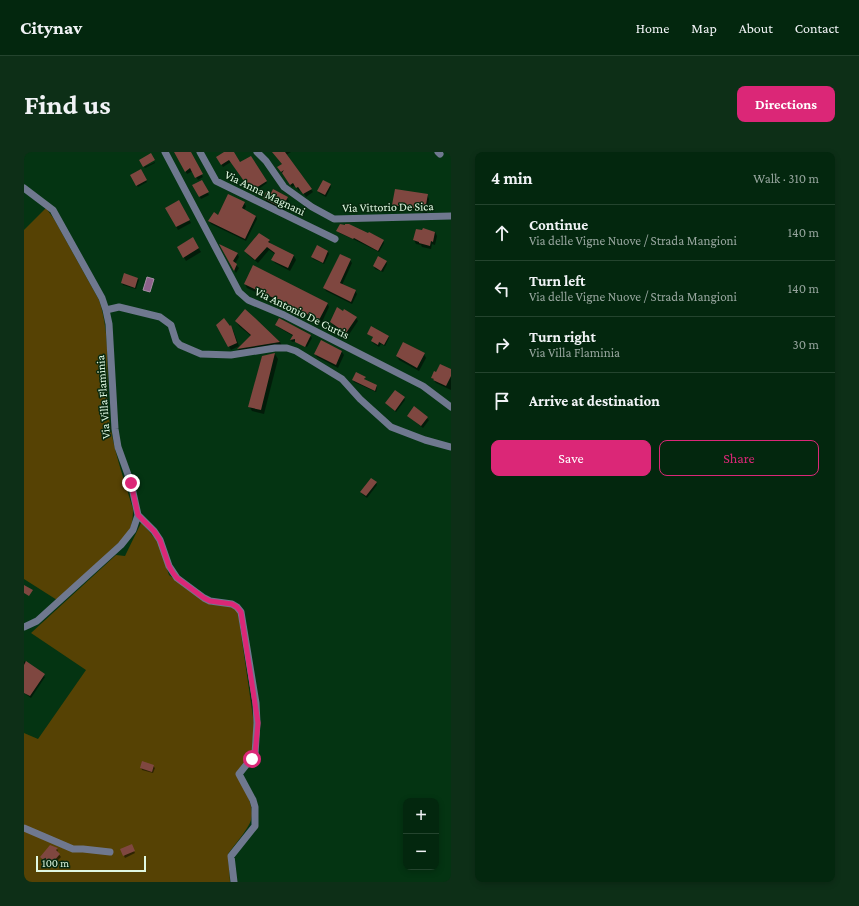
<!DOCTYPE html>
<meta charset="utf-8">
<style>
body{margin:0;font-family:"Crimson Pro",serif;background:#0d2f17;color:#f1f3f6}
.controls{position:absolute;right:12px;bottom:12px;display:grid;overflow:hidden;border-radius:8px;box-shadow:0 2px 6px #0003}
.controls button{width:36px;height:36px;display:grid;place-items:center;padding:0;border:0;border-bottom:1px solid #24442e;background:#03270e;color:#f1f3f6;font:20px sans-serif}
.scale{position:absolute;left:12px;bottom:10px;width:110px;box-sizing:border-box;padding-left:4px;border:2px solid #e0f8e2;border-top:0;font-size:11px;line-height:14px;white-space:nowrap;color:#e0f8e2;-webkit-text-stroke:3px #06280e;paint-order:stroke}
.stop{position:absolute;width:12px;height:12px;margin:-9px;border:3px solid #db2777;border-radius:50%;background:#fff}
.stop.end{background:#db2777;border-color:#fff;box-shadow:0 1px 4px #0008}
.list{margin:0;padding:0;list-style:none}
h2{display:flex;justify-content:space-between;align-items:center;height:52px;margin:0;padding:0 16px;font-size:17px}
h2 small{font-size:13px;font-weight:400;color:#97a59e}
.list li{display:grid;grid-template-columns:26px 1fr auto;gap:12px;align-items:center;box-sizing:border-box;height:56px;padding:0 16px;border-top:1px solid #24442e}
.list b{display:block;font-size:15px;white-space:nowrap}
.list p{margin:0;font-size:13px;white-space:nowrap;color:#97a59e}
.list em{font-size:13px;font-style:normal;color:#97a59e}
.actions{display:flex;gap:8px;padding:12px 16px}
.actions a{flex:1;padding:9px 0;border:1px solid #db2777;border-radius:8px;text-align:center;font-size:14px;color:#db2777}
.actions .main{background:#db2777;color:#fff}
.icon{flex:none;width:22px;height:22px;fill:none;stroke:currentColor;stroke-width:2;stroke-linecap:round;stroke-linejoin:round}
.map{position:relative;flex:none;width:427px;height:730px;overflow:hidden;border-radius:8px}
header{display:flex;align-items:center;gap:24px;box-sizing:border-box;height:56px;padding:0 20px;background:#03270e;border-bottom:1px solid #24442e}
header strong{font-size:19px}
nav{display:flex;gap:22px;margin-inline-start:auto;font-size:14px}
.intro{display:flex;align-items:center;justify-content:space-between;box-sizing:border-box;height:96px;padding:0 24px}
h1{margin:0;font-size:28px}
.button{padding:10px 18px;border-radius:8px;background:#db2777;color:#fff;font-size:14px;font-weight:700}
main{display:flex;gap:24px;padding:0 24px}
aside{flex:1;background:#03270e;border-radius:8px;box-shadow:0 2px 6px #0003}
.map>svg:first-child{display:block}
.green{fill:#564204}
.water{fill:#8e628c;stroke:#a78fa6}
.shadow{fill:#0007}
.building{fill:#7f4740}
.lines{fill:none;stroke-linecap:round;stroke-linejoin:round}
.minor{stroke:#6f788f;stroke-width:7}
.route{stroke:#db2777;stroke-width:5}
.labels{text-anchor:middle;stroke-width:3;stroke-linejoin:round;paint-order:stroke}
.street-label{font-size:12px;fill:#e0f8e2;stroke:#06280e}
</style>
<header>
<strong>Citynav</strong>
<nav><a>Home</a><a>Map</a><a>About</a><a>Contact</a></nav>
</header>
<div class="intro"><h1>Find us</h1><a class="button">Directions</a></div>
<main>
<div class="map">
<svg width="427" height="730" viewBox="0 0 427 730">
<rect width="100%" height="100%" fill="#043412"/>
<path class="green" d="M22,56L30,67L75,148C88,186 81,227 85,266C89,297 100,327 109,357C109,368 108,375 102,384L33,448L0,427V78Z
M117,371H118L134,390L145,423L167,440L188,453H201L211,456L214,461L230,572L228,598L226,605L212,621C219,635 231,652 227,668C225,676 209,695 204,702L206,730H0V581L14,587L62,518L7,481L92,403L101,404Z"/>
<path class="water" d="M123,125L130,127L126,140L119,138Z"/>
<path class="shadow" d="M150,0H165L179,25L174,28L169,19L163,22Z
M202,0H209L216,12L227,5L243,31L229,41L207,10L199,15L193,5Z
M249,0H267L262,3L289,40L282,45L277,37L275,39L271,33L268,35L256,18L259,12Z
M131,10V11L121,16L120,15Z
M116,18L123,30L114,35L107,23Z
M178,29L185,43L177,47L169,33Z
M306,33L307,35L302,45L295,41L294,39Z
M403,43L405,47L403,61L371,56L369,53Z
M205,44L220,51L222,54L220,59L232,64L233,67L222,89L187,72L185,69L195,64Z
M240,46H263L265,49L260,59L242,49Z
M154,49L167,71L154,78L142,56Z
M314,79L359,89L360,91L355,100L331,88L315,81Z
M411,80L413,84L411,93L408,92L407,97L398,95L397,93L392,92L390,88Z
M168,86L177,100L162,109L154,95Z
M245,88L247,93L270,104L272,108L266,119L251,111L249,108L251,102L245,98L234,111L224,103L222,99Z
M198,94L213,101L215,105L211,112L215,116L212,121Z
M293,94L304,100L305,102L300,112L289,107L288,105Z
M326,108L328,111L318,133L331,139L333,142L328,152L302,139L300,136Z
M362,110L363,112L359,120L351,117L350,114Z
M101,122L113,126L115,128L112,137L99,133L98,131Z
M221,132L303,151L305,155L297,172L275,160L273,164L264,159L261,154L223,136Z
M221,159L256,190L258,194L217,201L214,197L227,184L215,174L212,169Z
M332,166L334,169L324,184L309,173L307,170Z
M193,173L209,178L215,194L207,198Z
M253,173L286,184L288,186L283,195L272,189L268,190L267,188L269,184L254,175Z
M344,181L364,184L365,186L361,194L357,192L355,195L349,191L348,189L350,186Z
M297,190L318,200L320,203L314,216L293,205L291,202Z
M251,202L254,207L240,262L228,259L225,254L238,205Z
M400,202L402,206L395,219L375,208L373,204Z
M427,218V238L412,231L408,226Z
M341,225V229L352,234L353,236L352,240L330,230L329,228Z
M380,246L381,248L372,260L362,251Z
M390,256L405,268L399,276L384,264Z
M352,331L353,333L343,346L338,342L337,340Z
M0,509L21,525L7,546L0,541Z
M129,614L131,616L129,621L118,618L117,615Z
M107,693L111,701L101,706L100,704Z
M33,697L34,699L33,700L37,705L30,712L26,709L24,711L18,707Z"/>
<path class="building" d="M150,0H167L179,22L171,26L166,16L161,20Z
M200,0H210L216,10L227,4L243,29L227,39L205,8L197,13L192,5Z
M248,0H261L288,37L279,42L274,35L272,36L269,31L266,33L258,21L260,18L257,20L253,15L258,12Z
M127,1L131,8L119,15L115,8Z
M117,17L123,28L112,34L106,23Z
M178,28L185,40L175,45L168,33Z
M299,28L307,32L301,43L293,39Z
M249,37L264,45L258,56L239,46L242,40L246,43Z
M371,37L404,42L401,58L368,53Z
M204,42L221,50L218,56L232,64L221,87L184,69L190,60L194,63Z
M155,48L166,68L152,75L141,56Z
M316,72L321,73V72H325L344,81L345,80L360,88L354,99L330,86L329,87L312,79Z
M399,76L411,80L409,90L407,89L406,94L395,91V90L389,88L392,77L398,78Z
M235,81L246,88L244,90L270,103L264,116L247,108L251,101L243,95L231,108L220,99Z
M169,85L175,96L159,106L153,95Z
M195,92L214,101L209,109L213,112L210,119Z
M293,93L304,99L299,111L287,105Z
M316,102L327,107L316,131L332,138L327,150L299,136Z
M354,104L363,109L357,119L349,114Z
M229,113L304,151L295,168L273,157L271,160L260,155L262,152L220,132Z
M100,121L114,126L111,136L97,131Z
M313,155L319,159L320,157L333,165L322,181L306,170Z
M221,157L231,166L256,190L213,197L227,183L211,169Z
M200,166L206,174L207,173L213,191L204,195L192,173Z
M255,166L287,183L281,195L271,190V187L266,188L269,183L251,173Z
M347,174L365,184L360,193L355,190L354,193L347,189L349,185L343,182Z
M297,188L318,199L312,213L290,202Z
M379,190L401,201L393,216L372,204Z
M251,201L237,258L224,255L238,204Z
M416,212L427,217V224L422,234L409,228L410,227L407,226L410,219L412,220Z
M332,220L342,225L340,227L353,233L351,239L328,228Z
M371,238L381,245L371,259L361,251Z
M390,254L404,265L397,274L383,264Z
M347,326L353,330L342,344L336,340Z
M0,433L9,438L5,444L0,441Z
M2,509L21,522L6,544L0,541V513Z
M118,609L130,613L128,620L116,616Z
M108,692L111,699L99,704L96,697Z
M26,693L34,696L32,698L36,702L29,710L25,707L22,710L16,705Z"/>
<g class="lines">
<path class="minor" d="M141,0L215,140L224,148L260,163L399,234L427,255
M176,0L192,29L311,87
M233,0L242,9L260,35L288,55L310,67L427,64
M414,0L416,2
M0,36L29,58L78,146L82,158L85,172L91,277L94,295L107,331L114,363L109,378L97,393L13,469L0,475
M82,158L95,155L136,165L147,173L152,189L156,193L177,202L207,203L251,196H263L272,199L318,227L336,247L367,275L401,288L427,295
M114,363L130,379L136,388L145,414L153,426L180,446L186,449L208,452L213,455L217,460L232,551L233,571L231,602L215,622L229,648L231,655V674L207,704L210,730
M0,676L49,697H59L86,700"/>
</g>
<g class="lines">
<path class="route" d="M107,331L114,363L130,379L136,388L145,414L149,421L153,426L180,446L186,449L208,452L213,455L217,460L234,571L231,602L228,607"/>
</g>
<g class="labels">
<g class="street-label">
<text transform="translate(241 41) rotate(26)" y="4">Via Anna Magnani</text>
<text transform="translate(364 55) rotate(-1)" y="4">Via Vittorio De Sica</text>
<text transform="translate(278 161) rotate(26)" y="4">Via Antonio De Curtis</text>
<text transform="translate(79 245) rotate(-94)" y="4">Via Villa Flaminia</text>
</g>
</g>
</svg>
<div class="controls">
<button>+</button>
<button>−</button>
</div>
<div class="scale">100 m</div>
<div class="stop" style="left:228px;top:607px"></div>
<div class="stop end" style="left:107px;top:331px"></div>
</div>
<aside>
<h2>4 min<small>Walk · 310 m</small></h2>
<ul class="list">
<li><svg class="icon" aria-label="ahead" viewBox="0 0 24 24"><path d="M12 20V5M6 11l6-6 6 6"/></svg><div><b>Continue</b><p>Via delle Vigne Nuove / Strada Mangioni</p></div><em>140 m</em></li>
<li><svg class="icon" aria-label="left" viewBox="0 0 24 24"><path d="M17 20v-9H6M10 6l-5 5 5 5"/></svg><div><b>Turn left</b><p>Via delle Vigne Nuove / Strada Mangioni</p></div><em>140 m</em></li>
<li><svg class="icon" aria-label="right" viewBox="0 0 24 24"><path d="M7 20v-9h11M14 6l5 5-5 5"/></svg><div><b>Turn right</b><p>Via Villa Flaminia</p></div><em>30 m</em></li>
<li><svg class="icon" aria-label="arrive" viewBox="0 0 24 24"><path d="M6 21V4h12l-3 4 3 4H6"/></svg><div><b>Arrive at destination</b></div></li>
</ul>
<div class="actions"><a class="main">Save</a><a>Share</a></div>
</aside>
</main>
